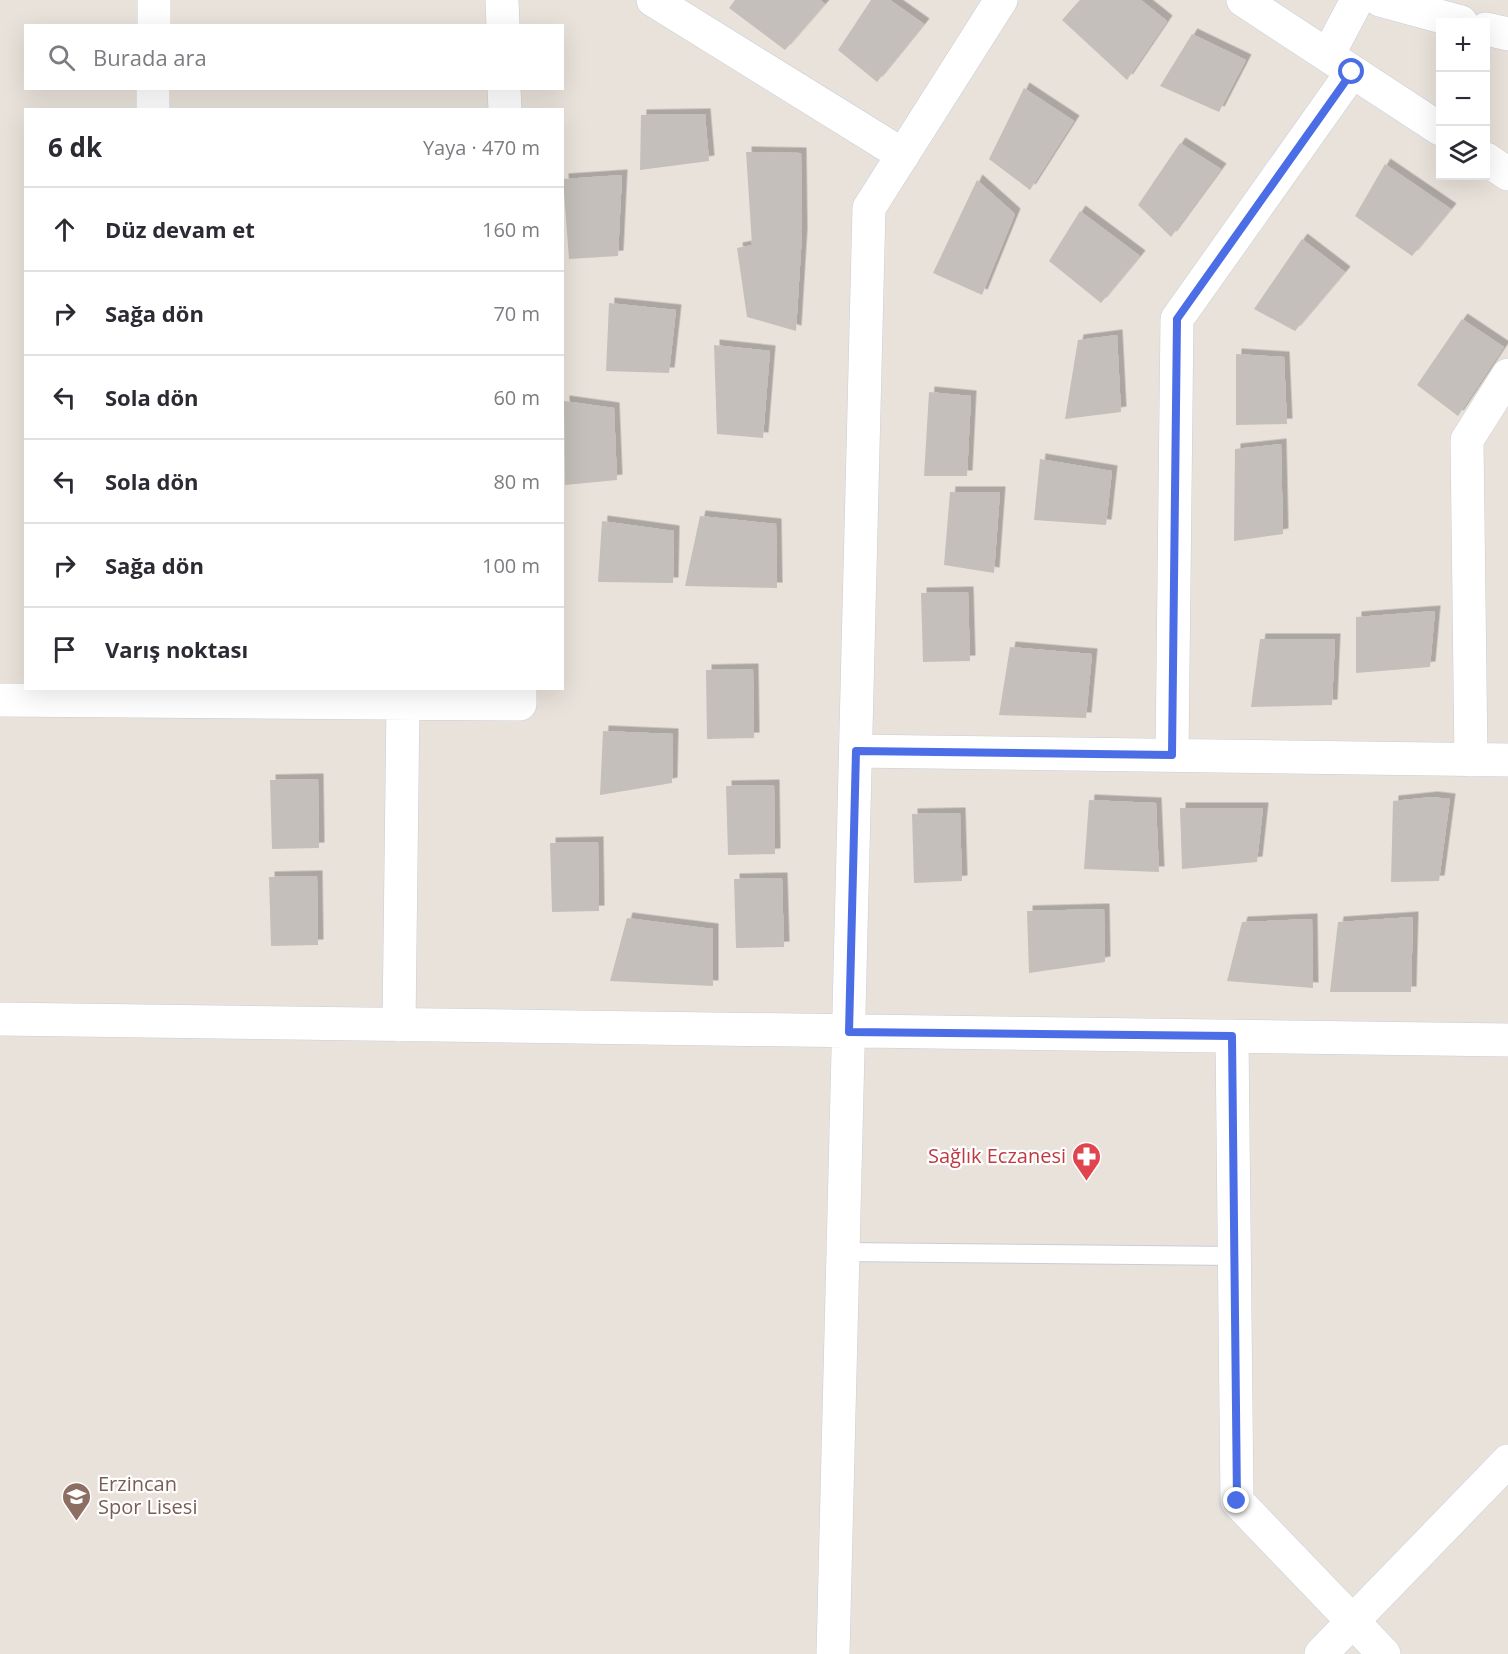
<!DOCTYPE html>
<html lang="tr">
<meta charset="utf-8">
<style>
body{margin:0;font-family:"Open Sans",sans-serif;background:#f2f2f3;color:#2b2b33}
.controls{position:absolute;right:18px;top:18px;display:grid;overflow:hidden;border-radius:0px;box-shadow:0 6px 24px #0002}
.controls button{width:54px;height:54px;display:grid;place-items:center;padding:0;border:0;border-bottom:2px solid #e1e1e2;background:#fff;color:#2b2b33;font:30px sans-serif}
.stop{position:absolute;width:18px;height:18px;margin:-14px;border:4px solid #4b6de5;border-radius:50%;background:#fff}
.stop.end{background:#4b6de5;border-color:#fff;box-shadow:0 2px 6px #0008}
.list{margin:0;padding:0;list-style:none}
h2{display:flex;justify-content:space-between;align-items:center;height:78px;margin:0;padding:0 24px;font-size:26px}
h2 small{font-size:20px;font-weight:400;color:#7c7c81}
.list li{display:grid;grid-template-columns:39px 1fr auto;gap:18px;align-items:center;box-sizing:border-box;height:84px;padding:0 24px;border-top:2px solid #e1e1e2}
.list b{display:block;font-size:22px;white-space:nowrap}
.list em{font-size:20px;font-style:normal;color:#7c7c81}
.icon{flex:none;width:33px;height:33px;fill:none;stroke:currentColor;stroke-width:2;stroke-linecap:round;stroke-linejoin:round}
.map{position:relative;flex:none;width:1508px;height:1654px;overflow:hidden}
.search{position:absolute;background:#fff;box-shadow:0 6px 24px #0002;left:24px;top:24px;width:540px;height:66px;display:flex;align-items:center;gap:15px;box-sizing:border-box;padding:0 21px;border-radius:0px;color:#7c7c81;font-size:22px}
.panel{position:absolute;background:#fff;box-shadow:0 6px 24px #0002;left:24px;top:108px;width:540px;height:582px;border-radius:0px}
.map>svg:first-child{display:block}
.building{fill:#c4bfba;filter:url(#shadow)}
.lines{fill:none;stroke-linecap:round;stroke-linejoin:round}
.service-casing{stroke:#c9cdd8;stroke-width:20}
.minor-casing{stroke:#c9cdd8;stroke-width:34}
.tertiary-casing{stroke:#c9cdd8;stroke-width:34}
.service{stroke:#fff;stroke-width:18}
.minor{stroke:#fff;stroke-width:33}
.tertiary{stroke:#fff;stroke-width:33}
.route{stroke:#4b6de5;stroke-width:8}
.labels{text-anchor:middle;stroke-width:4.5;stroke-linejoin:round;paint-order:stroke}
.health-label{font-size:20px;fill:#be3a42;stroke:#fff;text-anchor:end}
.education-label{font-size:20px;fill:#785e54;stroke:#fff;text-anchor:start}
</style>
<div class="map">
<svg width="1508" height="1654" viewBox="0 0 1508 1654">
<defs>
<filter id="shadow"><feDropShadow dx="5.5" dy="-5.5" stdDeviation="0" flood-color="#0004"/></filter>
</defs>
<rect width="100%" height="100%" fill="#e9e2db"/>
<path class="building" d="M735,0H820L825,4L785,50L729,8Z
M871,0H890L924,24L877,82L838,50Z
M1080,0H1141L1167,21L1127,80L1062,20Z
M1192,34L1246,60L1219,112L1160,86Z
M1024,88L1074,121L1030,190L989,159Z
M705,114L709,161L640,170L641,115Z
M1180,143L1221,169L1171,237L1138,205Z
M746,152L801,153L802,234L796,331L747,317L737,248L752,245Z
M1385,164L1451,209L1412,256L1355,216Z
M622,175L618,256L569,259L563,179Z
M977,180L1015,214L982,295L933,273Z
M1080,211L1140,256L1101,303L1049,261Z
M1302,239L1345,272L1295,331L1254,309Z
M609,303L676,310L669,373L606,371Z
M1462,319L1504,347L1458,416L1417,385Z
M1117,335L1121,412L1065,419L1078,340Z
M714,345L770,351L763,438L717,434Z
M1236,354L1284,357L1287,424L1236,425Z
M929,392L971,396L967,476H924Z
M564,401L614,408L617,480L565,485Z
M1281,444L1283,534L1234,541L1235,449Z
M1040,459L1112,471L1106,525L1034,520Z
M950,492H1000L994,573L944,565Z
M700,516L776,524L777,588L685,586Z
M602,521L674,531L673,583L598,582Z
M968,592L970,661L923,662L921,593Z
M1435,611L1430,667L1356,673V617Z
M1260,639H1335L1332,705L1251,707Z
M1010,647L1092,654L1086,718L999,715Z
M753,669L754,738L707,739L706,670Z
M603,731L673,734L672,783L600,795Z
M318,779L319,848L272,849L270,780Z
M774,785L775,854L728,855L726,786Z
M1432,797L1450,799L1439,881L1391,882L1393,801Z
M1089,800L1156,803L1159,872L1084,869Z
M1180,808H1263L1257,862L1182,869Z
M960,813L962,881L914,883L912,814Z
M598,842L599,911L552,912L550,843Z
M317,876L318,945L271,946L269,877Z
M782,878L784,947L736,948L734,879Z
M1104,909L1105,962L1029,973L1027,911Z
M1413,917L1411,992H1330L1338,922Z
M627,918L713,929V986L610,981Z
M1312,919L1313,988L1227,981L1242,922Z"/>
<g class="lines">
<defs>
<path id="service" d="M843,1252L1234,1256"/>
<path id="minor" d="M502,0L503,26
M653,0L903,155
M1380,0L1461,22
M154,26V0
M1486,29L1508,34
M1328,55L1357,0
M504,88L505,110
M153,110V88
M0,700L520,704V688
M856,751L1508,760
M1172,755L1177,319L1352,72
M1471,760L1467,440L1508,375
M0,1019L1508,1040
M399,1025L403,703
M1232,1036L1237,1501L1384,1654
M833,1654L869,208L1001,0
M1321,1654L1508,1461"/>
<path id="tertiary" d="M1243,0L1440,129
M1486,159L1508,174"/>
</defs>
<use href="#service" class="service-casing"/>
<use href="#minor" class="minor-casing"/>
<use href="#tertiary" class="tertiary-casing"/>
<use href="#service" class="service"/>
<use href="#minor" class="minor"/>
<use href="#tertiary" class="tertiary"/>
</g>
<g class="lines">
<path class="route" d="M1237,1501L1232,1036L849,1032L856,751L1172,755L1177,319L1352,72"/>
</g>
<defs>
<symbol id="pharmacy-pin" viewBox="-11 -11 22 30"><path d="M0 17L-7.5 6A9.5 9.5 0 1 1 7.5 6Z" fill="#e0444e" stroke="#fff"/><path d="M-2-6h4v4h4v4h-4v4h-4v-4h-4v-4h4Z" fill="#fff"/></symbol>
<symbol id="school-pin" viewBox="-11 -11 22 30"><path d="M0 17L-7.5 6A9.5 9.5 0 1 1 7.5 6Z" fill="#8d6e63" stroke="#fff"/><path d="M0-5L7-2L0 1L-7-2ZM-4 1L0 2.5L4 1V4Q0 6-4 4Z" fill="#fff"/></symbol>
</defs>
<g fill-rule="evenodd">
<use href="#pharmacy-pin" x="1070" y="1140" width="33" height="45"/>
<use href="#school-pin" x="60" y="1480" width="33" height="45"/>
</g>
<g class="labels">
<g class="health-label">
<text x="1066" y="1163">Sağlık Eczanesi</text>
</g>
<g class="education-label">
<text x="98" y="1491">Erzincan<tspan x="98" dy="23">Spor Lisesi</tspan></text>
</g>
</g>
</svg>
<div class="controls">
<button>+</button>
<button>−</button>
<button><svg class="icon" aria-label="layers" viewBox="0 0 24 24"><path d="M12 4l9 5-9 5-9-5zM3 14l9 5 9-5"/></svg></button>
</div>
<div class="stop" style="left:1352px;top:72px"></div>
<div class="stop end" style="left:1237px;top:1501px"></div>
<div class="search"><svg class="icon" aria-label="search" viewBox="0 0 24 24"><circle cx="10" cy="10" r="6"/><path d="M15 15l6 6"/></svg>Burada ara</div>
<section class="panel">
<h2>6 dk<small>Yaya · 470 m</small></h2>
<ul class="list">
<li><svg class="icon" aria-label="ahead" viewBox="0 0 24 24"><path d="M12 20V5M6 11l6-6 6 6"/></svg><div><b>Düz devam et</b></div><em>160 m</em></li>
<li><svg class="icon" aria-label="right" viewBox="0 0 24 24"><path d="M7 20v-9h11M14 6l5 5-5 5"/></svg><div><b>Sağa dön</b></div><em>70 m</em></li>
<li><svg class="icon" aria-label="left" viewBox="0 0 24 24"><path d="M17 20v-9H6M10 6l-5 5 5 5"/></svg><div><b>Sola dön</b></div><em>60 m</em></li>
<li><svg class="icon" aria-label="left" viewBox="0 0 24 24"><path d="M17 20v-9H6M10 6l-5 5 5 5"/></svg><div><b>Sola dön</b></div><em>80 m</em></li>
<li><svg class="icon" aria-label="right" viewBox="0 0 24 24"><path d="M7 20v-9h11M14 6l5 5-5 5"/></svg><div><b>Sağa dön</b></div><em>100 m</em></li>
<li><svg class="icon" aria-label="arrive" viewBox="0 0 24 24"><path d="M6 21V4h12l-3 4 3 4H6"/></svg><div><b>Varış noktası</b></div></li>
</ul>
</section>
</div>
